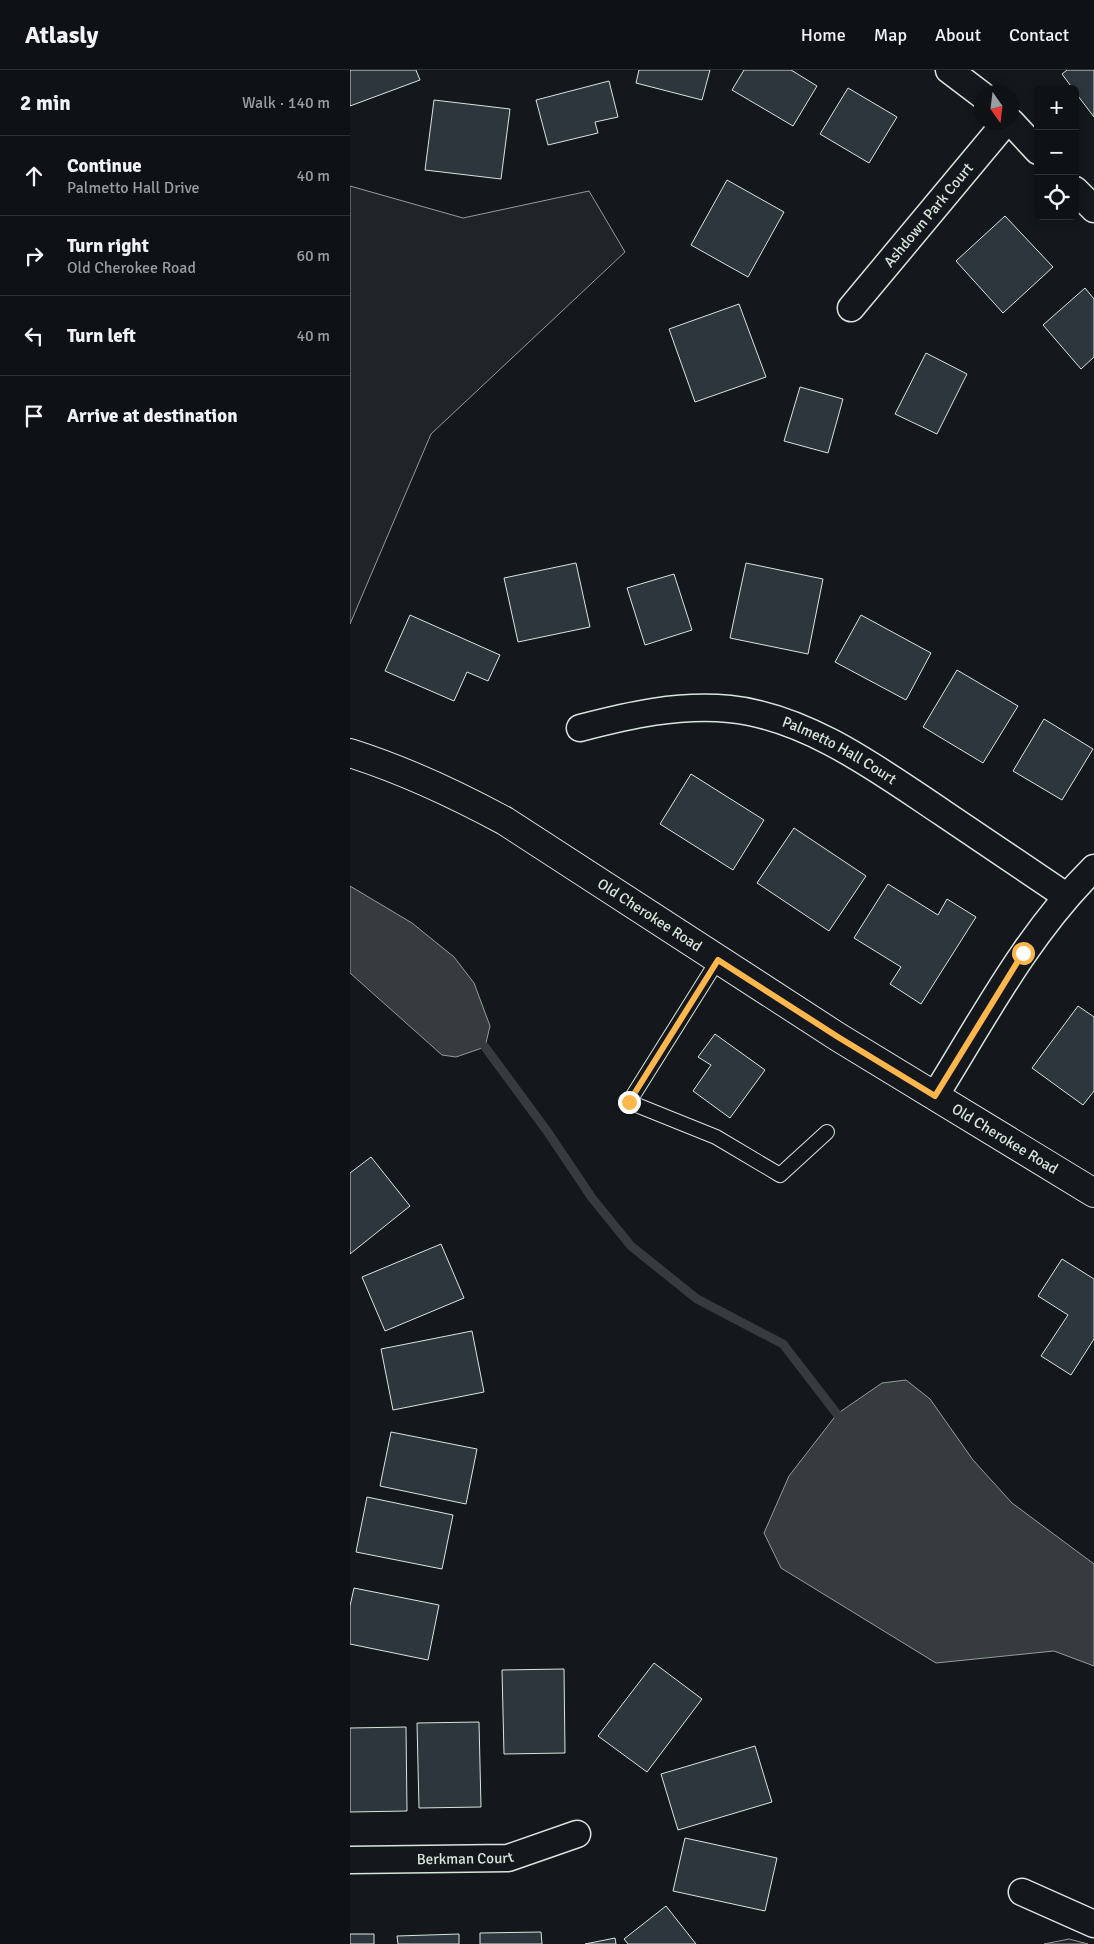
<!DOCTYPE html>
<meta charset="utf-8">
<style>
body{margin:0;font-family:Signika,sans-serif;background:#181b1e;color:#f1f3f6}
.controls{position:absolute;right:15px;top:15px;display:grid;overflow:hidden;border-radius:8px;box-shadow:0 2px 8px #0003}
.controls button{width:45px;height:45px;display:grid;place-items:center;padding:0;border:0;border-bottom:1px solid #2f3234;background:#0f1215;color:#f1f3f6;font:25px sans-serif}
.compass{position:absolute;left:624px;top:15px;width:45px;height:45px;border-radius:50%;background:#0f1215;box-shadow:0 2px 8px #0003;rotate:166deg}
.stop{position:absolute;width:15px;height:15px;margin:-11px;border:4px solid #ffb74d;border-radius:50%;background:#fff}
.stop.end{background:#ffb74d;border-color:#fff;box-shadow:0 1px 5px #0008}
.list{margin:0;padding:0;list-style:none}
h2{display:flex;justify-content:space-between;align-items:center;height:65px;margin:0;padding:0 20px;font-size:21px}
h2 small{font-size:16px;font-weight:400;color:#9b9ea0}
.list li{display:grid;grid-template-columns:32px 1fr auto;gap:15px;align-items:center;box-sizing:border-box;height:80px;padding:0 20px;border-top:1px solid #2f3234}
.list b{display:block;font-size:19px;white-space:nowrap}
.list p{margin:0;font-size:16px;white-space:nowrap;color:#9b9ea0}
.list em{font-size:16px;font-style:normal;color:#9b9ea0}
.icon{flex:none;width:28px;height:28px;fill:none;stroke:currentColor;stroke-width:2;stroke-linecap:round;stroke-linejoin:round}
.map{position:relative;flex:none;width:744px;height:1874px;overflow:hidden}
header{display:flex;align-items:center;gap:30px;box-sizing:border-box;height:70px;padding:0 25px;background:#0f1215;border-bottom:1px solid #2f3234}
header strong{font-size:24px}
nav{display:flex;gap:28px;margin-inline-start:auto;font-size:18px}
main{display:flex}
aside{flex:1;background:#0f1215}
.map>svg:first-child{display:block}
.green{fill:#202428;stroke:#939e99}
.water{fill:#363b3e;stroke:#939e99}
.lines{fill:none;stroke-linecap:round;stroke-linejoin:round}
.stream{stroke:#363b3e;stroke-width:9}
.building{fill:#2c363c;stroke:#d8e6dc}
.service-casing{stroke:#d8e6dc;stroke-width:16}
.minor-casing{stroke:#d8e6dc;stroke-width:29}
.tertiary-casing{stroke:#d8e6dc;stroke-width:30}
.service{stroke:#14181c;stroke-width:14}
.minor{stroke:#14181c;stroke-width:26}
.tertiary{stroke:#14181c;stroke-width:28}
.route{stroke:#ffb74d;stroke-width:6}
.labels{text-anchor:middle;stroke-width:4;stroke-linejoin:round;paint-order:stroke}
.street-label{font-size:15px;fill:#d8e6dc;stroke:#14181c}
</style>
<header>
<strong>Atlasly</strong>
<nav><a>Home</a><a>Map</a><a>About</a><a>Contact</a></nav>
</header>
<main>
<aside>
<h2>2 min<small>Walk · 140 m</small></h2>
<ul class="list">
<li><svg class="icon" aria-label="ahead" viewBox="0 0 24 24"><path d="M12 20V5M6 11l6-6 6 6"/></svg><div><b>Continue</b><p>Palmetto Hall Drive</p></div><em>40 m</em></li>
<li><svg class="icon" aria-label="right" viewBox="0 0 24 24"><path d="M7 20v-9h11M14 6l5 5-5 5"/></svg><div><b>Turn right</b><p>Old Cherokee Road</p></div><em>60 m</em></li>
<li><svg class="icon" aria-label="left" viewBox="0 0 24 24"><path d="M17 20v-9H6M10 6l-5 5 5 5"/></svg><div><b>Turn left</b></div><em>40 m</em></li>
<li><svg class="icon" aria-label="arrive" viewBox="0 0 24 24"><path d="M6 21V4h12l-3 4 3 4H6"/></svg><div><b>Arrive at destination</b></div></li>
</ul>
</aside>
<div class="map">
<svg width="744" height="1874" viewBox="0 0 744 1874">
<rect width="100%" height="100%" fill="#14181c"/>
<path class="green" d="M0,116L113,148L239,121L275,182L81,364L0,554Z
M719,1869L738,1874H694Z"/>
<path class="water" d="M0,816L62,853L104,887L124,913L140,956L135,977L106,987L92,985L0,903Z
M556,1310L580,1329L623,1390L662,1433L744,1494V1596L704,1581L586,1593L431,1498L414,1463L439,1406L487,1344L532,1313Z"/>
<g class="lines">
<path class="stream" d="M135,977L197,1061L242,1128L281,1176L347,1229L433,1274L487,1344"/>
</g>
<path class="building" d="M0,0H66L70,10L0,36Z
M289,0H360L352,30L286,13Z
M394,0H441L467,16L443,56L382,20Z
M717,0H744V47L725,22V19H723L712,4Z
M259,11L268,47L245,52L248,63L198,75L186,30Z
M498,18L547,47L519,93L470,64Z
M84,30L160,39L151,109L75,100Z
M377,110L434,142L398,207L341,175Z
M655,146L703,197L653,243L606,191Z
M735,218L744,229V287L731,299L693,255Z
M389,234L416,307L345,332L319,259Z
M576,283L617,304L587,364L545,344Z
M450,317L493,329L478,383L434,371Z
M226,493L240,557L168,572L154,508Z
M396,493L473,509L458,584L380,568Z
M324,504L342,560L295,575L277,518Z
M60,545L150,585L138,611L117,602L104,631L35,601Z
M511,545L581,583L556,630L485,592Z
M607,600L668,636L633,693L573,657Z
M694,649L743,679L712,730L663,701Z
M341,704L414,750L383,800L310,754Z
M444,758L516,806L479,861L407,813Z
M538,814L588,845L597,829L626,847L571,934L540,914L551,897L504,868Z
M728,936L744,947V1021L733,1035L682,998Z
M365,964L415,1000L380,1048L343,1021L361,995L348,987Z
M21,1087L60,1136L0,1184V1103Z
M91,1174L114,1228L35,1261L12,1207Z
M712,1189L744,1209V1269L721,1305L691,1286L718,1245L688,1226Z
M122,1261L134,1322L43,1340L31,1279Z
M41,1362L127,1379L116,1434L30,1416Z
M17,1427L103,1445L92,1499L6,1482Z
M4,1518L89,1535L78,1590L0,1574V1536Z
M304,1593L352,1629L297,1702L248,1666Z
M214,1599L215,1683L154,1684L152,1600Z
M129,1652L131,1737L69,1738L67,1653Z
M56,1657L57,1741L0,1742V1658Z
M405,1676L422,1732L328,1760L311,1704Z
M335,1768L427,1788L415,1841L323,1821Z
M316,1836L346,1874H278L274,1869Z
M191,1862L192,1874H130V1863Z
M0,1864H24V1874H0Z
M109,1864V1874H48L47,1866Z
M265,1868L266,1874H235Z"/>
<g class="lines">
<defs>
<path id="service" d="M368,890L279,1032L366,1067L430,1105L477,1062"/>
<g id="minor">
<path d="M599,0L632,25"/>
<path d="M661,52L688,81"/>
<path d="M725,120L744,139"/>
<path id="s1" d="M501,238L656,52"/>
<path id="s2" d="M230,658C280,645 328,634 380,639C458,647 530,701 593,743C634,771 675,798 716,826"/>
<path d="M585,1026C634,947 678,863 744,798"/>
<path id="s3" d="M0,1790L158,1788L227,1764"/>
<path d="M672,1822L744,1854"/>
</g>
<g id="tertiary">
<path id="s4" d="M0,683C54,700 105,724 155,751L488,967L744,1123"/>
</g>
</defs>
<use href="#service" class="service-casing"/>
<use href="#minor" class="minor-casing"/>
<use href="#tertiary" class="tertiary-casing"/>
<use href="#service" class="service"/>
<use href="#minor" class="minor"/>
<use href="#tertiary" class="tertiary"/>
</g>
<g class="lines">
<path class="route" d="M279,1032L368,890L488,967L585,1026L673,883"/>
</g>
<g class="labels">
<g class="street-label">
<text dy="5" stroke="none"><textPath href="#s1" startOffset="121">Ashdown Park Court</textPath></text>
<text dy="5" stroke="none"><textPath href="#s2" startOffset="270">Palmetto Hall Court</textPath></text>
<text dy="5" stroke="none"><textPath href="#s4" startOffset="342">Old Cherokee Road</textPath></text>
<text dy="5" stroke="none"><textPath href="#s4" startOffset="762">Old Cherokee Road</textPath></text>
<text dy="5" stroke="none"><textPath href="#s3" startOffset="115">Berkman Court</textPath></text>
</g>
</g>
</svg>
<div class="controls">
<button>+</button>
<button>−</button>
<button><svg class="icon" aria-label="locate" viewBox="0 0 24 24"><circle cx="12" cy="12" r="6"/><path d="M12 2v4M12 18v4M2 12h4M18 12h4"/></svg></button>
</div>
<svg class="compass" viewBox="-18 -18 36 36"><path d="M0-13l5 13h-10z" fill="#e53935"/><path d="M0 13l5-13h-10z" fill="#9b9ea0"/></svg>
<div class="stop" style="left:673px;top:883px"></div>
<div class="stop end" style="left:279px;top:1032px"></div>
</div>
</main>
